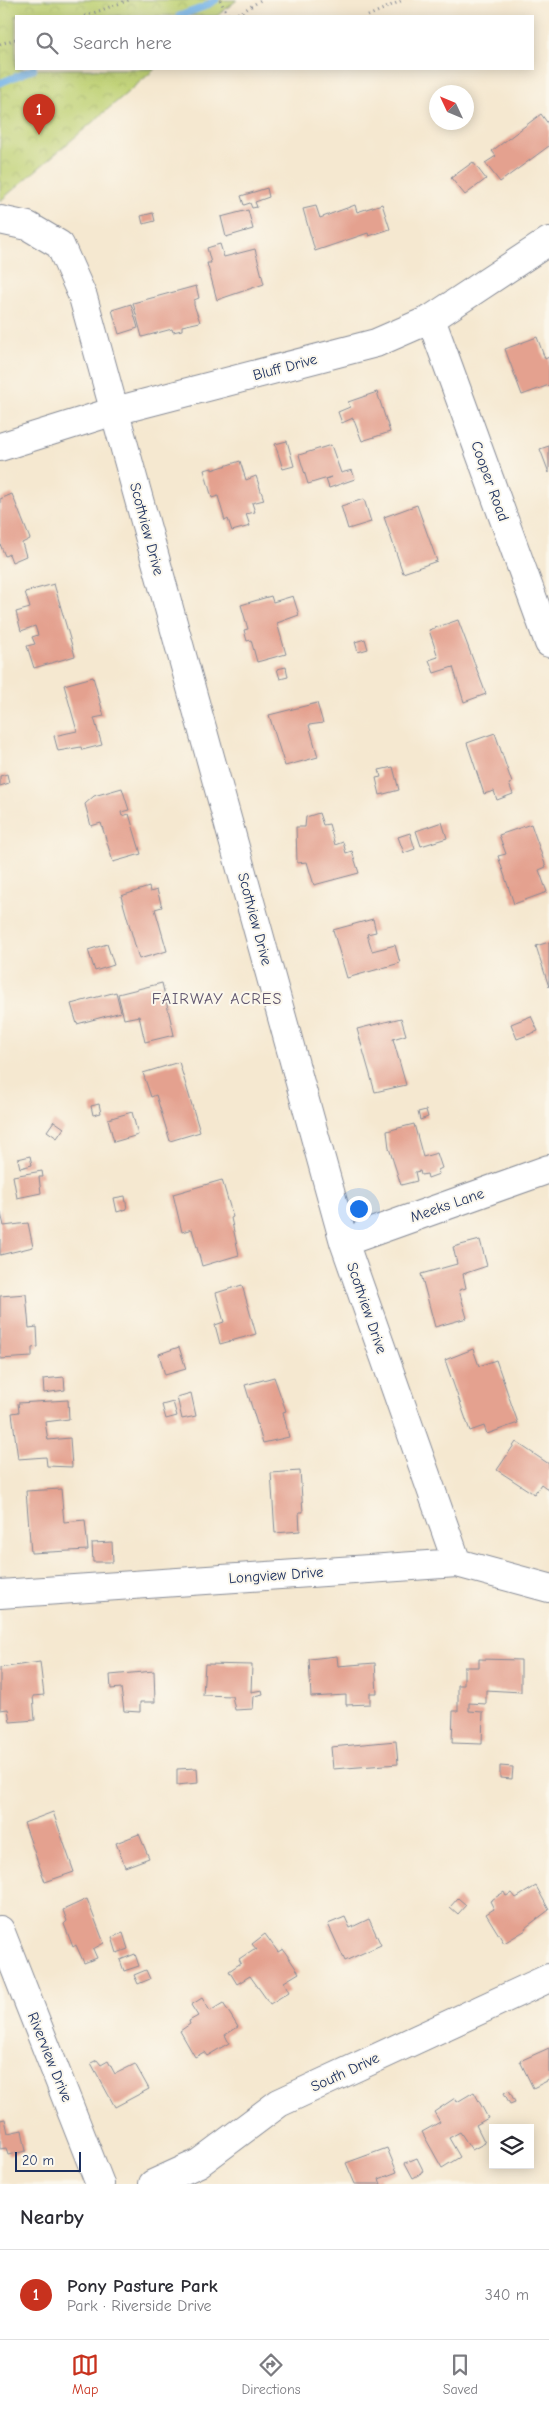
<!DOCTYPE html>
<meta charset="utf-8">
<style>
body{margin:0;font-family:"Comic Neue",sans-serif;background:#f7f7f7;color:#2b2b33}
.controls{position:absolute;right:15px;bottom:15px;display:grid;overflow:hidden;border-radius:0px;box-shadow:0 2px 12px #0003}
.controls button{width:45px;height:45px;display:grid;place-items:center;padding:0;border:0;border-bottom:1px solid #e1e1e2;background:#fff;color:#2b2b33;font:25px sans-serif}
.compass{position:absolute;left:429px;top:85px;width:45px;height:45px;border-radius:50%;background:#fff;box-shadow:0 2px 12px #0003;rotate:314deg}
.scale{position:absolute;left:15px;bottom:12px;width:66px;box-sizing:border-box;padding-left:5px;border:2px solid #1b2f5e;border-top:0;font-size:14px;line-height:18px;white-space:nowrap;color:#1b2f5e;-webkit-text-stroke:4px #fbf7ec;paint-order:stroke}
.you{position:absolute;left:358px;top:1208px;width:18px;height:18px;margin:-12px;border:4px solid #fff;border-radius:50%;background:#1a73e8;box-shadow:0 0 0 8px #1a73e833}
.badge{display:grid;place-items:center;width:32px;height:32px;border-radius:50%;background:#c8321e;color:#fff;font-size:16px;font-weight:700}
.pin{position:absolute;translate:-50% -41px;filter:drop-shadow(0 1px 2px #0008)}
.pin::after{content:'';position:absolute;top:26px;width:18px;height:15px;background:inherit;clip-path:polygon(0 0,100% 0,50% 100%)}
.list{margin:0;padding:0;list-style:none}
h2{display:flex;justify-content:space-between;align-items:center;height:65px;margin:0;padding:0 20px;font-size:21px}
h2 small{font-size:16px;font-weight:400;color:#7c7c81}
.list li{display:grid;grid-template-columns:32px 1fr auto;gap:15px;align-items:center;box-sizing:border-box;height:90px;padding:0 20px;border-top:1px solid #e1e1e2}
.list b{display:block;font-size:19px;white-space:nowrap}
.list p{margin:0;font-size:16px;white-space:nowrap;color:#7c7c81}
.list em{font-size:16px;font-style:normal;color:#7c7c81}
.icon{flex:none;width:28px;height:28px;fill:none;stroke:currentColor;stroke-width:2;stroke-linecap:round;stroke-linejoin:round}
.map{position:relative;flex:none;width:549px;height:2184px;overflow:hidden}
.search{position:absolute;background:#fff;box-shadow:0 2px 12px #0003;left:15px;right:15px;top:15px;height:55px;display:flex;align-items:center;gap:12px;box-sizing:border-box;padding:0 18px;border-radius:0px;color:#7c7c81;font-size:19px}
.sheet{height:155px;background:#fff}
nav{display:flex;justify-content:space-around;align-items:center;box-sizing:border-box;height:70px;border-top:1px solid #e1e1e2;background:#fff;font-size:14px;color:#7c7c81}
nav a{display:grid;justify-items:center;gap:2px}
nav .on{color:#c8321e}
.map>svg:first-child{display:block}
.park{fill:url(#park-crowns);stroke:#6d8069}
.lines{fill:none;stroke-linecap:round;stroke-linejoin:round}
.stream{stroke:#74b3e7;stroke-width:7}
.building{fill:#e4a18f}
.minor-casing{stroke:#888c97;stroke-width:30}
.path{stroke:#888c97;stroke-width:3;stroke-dasharray:1 4;stroke-linecap:butt}
.minor{stroke:#fff;stroke-width:28}
.labels{text-anchor:middle;stroke-width:4;stroke-linejoin:round;paint-order:stroke}
.street-label{font-size:15px;fill:#1b2f5e;stroke:#fbf7ec}
.neighbourhood-label{font-size:16px;letter-spacing:1px;fill:#61576f;stroke:#fbf7ec}
</style>
<div class="map">
<svg width="549" height="2184" viewBox="0 0 549 2184">
<defs>
<pattern id="park-crowns" width="20" height="18" patternUnits="userSpaceOnUse" patternTransform="scale(1.25)"><rect width="20" height="18" fill="#bfd174"/><path d="M2 6a3 3 0 1 1 6 0M12 15a3 3 0 1 1 6 0" fill="none" stroke="#a4b467"/></pattern>
</defs>
<rect width="100%" height="100%" fill="#fbf7ec"/>
<filter id="ink" filterUnits="userSpaceOnUse"><feTurbulence type="fractalNoise" baseFrequency=".02" numOctaves="2"/><feDisplacementMap in="SourceGraphic" scale="10" xChannelSelector="R" yChannelSelector="G"/><feConvolveMatrix kernelMatrix="1 2 1 2 8 2 1 2 1" color-interpolation-filters="sRGB"/></filter>
<filter id="wash" filterUnits="userSpaceOnUse"><feTurbulence type="fractalNoise" baseFrequency=".0096" numOctaves="4" result="noise"/><feDisplacementMap in="SourceGraphic" scale="20" xChannelSelector="R" yChannelSelector="G"/><feGaussianBlur stdDeviation="1.12" result="paint"/><feColorMatrix in="noise" values="0 0 0 0 0 0 0 0 0 0 0 0 0 0 0 0 0 1.4 0 .05"/><feComposite in="paint" operator="in"/></filter>
<g filter="url(#wash)">
<rect width="100%" height="100%" fill="#f5e8d0"/>
<path class="park" d="M0,0H237L217,16H16V69H155L0,201Z"/>
<g class="lines">
<path class="stream" d="M179,16L204,7L216,0
M0,83L34,69"/>
</g>
<g id="blocks">
<path class="building" d="M541,114L549,125V146L500,182L485,163L496,156L492,151Z
M473,162L486,179L465,195L451,178Z
M267,188L269,197L255,202L257,207L252,208L250,203L244,205L241,196Z
M382,204L390,229L369,236L368,233L315,251L303,209L316,206L320,218L355,205L357,212Z
M248,210L253,229L226,237L221,217Z
M153,213L155,221L143,224L141,216Z
M220,244L224,257L255,249L264,284L217,300L207,263H211L207,248Z
M196,286L199,298L194,300V305L200,322L182,326V330L173,332L172,329L142,337L133,303Z
M131,304L138,328L119,334L112,310Z
M537,337L545,359L549,357V385L522,395L505,349Z
M377,392L390,432L362,441L353,418L342,423L338,412L350,407L348,402Z
M287,441L294,466L283,469L275,444Z
M331,445L341,473L352,470L355,479L329,488L326,479L331,477L308,484L299,455Z
M549,446V473L540,449Z
M240,461L246,480L256,476L264,500L252,503L255,512L246,514L250,526L232,531L228,519L225,521L218,496L212,498L204,470L212,468V470Z
M12,494L30,539L22,543L26,556L12,562L9,554L5,556L0,544V499Z
M364,499L371,522L348,529L341,506Z
M417,505L437,561L403,573L384,517Z
M54,584L75,656L34,668L27,646L35,644L32,637L38,635L35,626L21,631L16,612L30,608L25,592Z
M271,596L273,602L293,596L299,615L277,623L286,654L257,662L251,640L247,641L244,630L248,629L241,605Z
M458,620L486,694L464,702L453,667L434,673L429,660L438,657L429,630Z
M365,639L368,649L358,652L355,642Z
M286,667L288,677L280,679L277,669Z
M93,677L104,716L94,718L102,745L82,750L81,747L58,751L54,736L77,731L64,685Z
M317,703L323,723L309,725L318,757L285,766L269,715Z
M495,733L512,783L509,784L513,794L497,800L494,791L484,794L467,743Z
M393,767L399,790L380,795L376,778L381,777L379,770Z
M7,774L9,783L0,786V776Z
M122,788L129,810L121,812L122,816L129,814L141,854L113,862L101,823L91,826L85,804L94,796Z
M319,813L323,825L329,824L335,845L343,842L346,853L352,851L359,873L314,885L307,862L297,863L296,827H305L306,817Z
M442,822L447,838L421,846L416,831Z
M531,824L546,867L539,870L547,892L514,904L498,856L506,854L499,835Z
M410,833L415,849L404,853L398,837Z
M149,887L150,892L157,890L162,907L155,909L167,951L139,959L121,896Z
M373,919L376,932L367,934L372,951L395,945L400,963L347,978L333,930Z
M549,942V987L536,946Z
M107,944L114,965L95,971L88,950Z
M162,983L174,1035L145,1042L139,1016L124,1019L118,994Z
M116,992L121,1012L77,1024L71,1004Z
M531,1016L538,1031L517,1039L511,1024Z
M401,1018L406,1035L393,1039L406,1085L375,1092L357,1029Z
M179,1062L200,1132L170,1141L156,1095L151,1097L143,1073Z
M99,1104L101,1113L93,1115L91,1106Z
M426,1110L428,1117L420,1120L418,1112Z
M132,1112L138,1135L114,1142L108,1119Z
M54,1121L64,1128L57,1138L47,1131Z
M414,1124L423,1157L437,1153L442,1168L438,1170L439,1174L428,1178L427,1174L421,1175L420,1171L415,1172L417,1181L401,1185L389,1148L387,1131Z
M30,1156L32,1165L20,1168L18,1159Z
M42,1171L43,1177H39L41,1193L17,1198L13,1176Z
M222,1180L233,1217L231,1218L239,1255L202,1266L192,1229L182,1232L173,1194Z
M125,1196L127,1209L117,1212L114,1198Z
M0,1209L4,1226L28,1223L33,1247L0,1255Z
M480,1240L487,1266L463,1274L466,1288L459,1290L467,1318L435,1327L421,1274L457,1264L453,1247Z
M242,1285L256,1334L220,1344L215,1325L224,1322L216,1293Z
M26,1294L29,1328L37,1327L38,1347L32,1348V1357L0,1359V1296Z
M179,1347L186,1369L165,1375L159,1354Z
M473,1349L479,1366L496,1360L518,1423L487,1434L484,1426L470,1431L445,1360Z
M64,1377L65,1390L44,1393L43,1379Z
M274,1377L286,1411L283,1412L289,1437L263,1443L245,1385Z
M191,1393L196,1416L182,1419L177,1397Z
M68,1400L69,1419L45,1422L48,1440L70,1438L72,1467L47,1466L46,1457L18,1459L12,1413L19,1412L18,1403Z
M173,1402L177,1416L166,1419L162,1405Z
M516,1442L549,1464V1490L541,1484L534,1494L497,1470Z
M300,1471L303,1512H299L300,1531L275,1533L271,1473Z
M61,1489L64,1522L85,1520L88,1550L31,1553L26,1491Z
M112,1542L113,1562H93L92,1543Z
M337,1656L338,1666L375,1663L377,1693H370V1704L346,1705V1695L311,1697L309,1659Z
M479,1659L521,1660V1692L486,1690V1704L469,1703V1711L483,1712L482,1744L452,1743L453,1711H458V1685H464V1667H479Z
M40,1662L44,1695L33,1696L35,1720L10,1722L8,1709L0,1710V1668Z
M205,1664L252,1665L251,1692L262,1690L263,1694L254,1696L253,1709L235,1710L232,1696L203,1695Z
M154,1671L155,1702H140V1712L124,1711L121,1688L111,1689L110,1675Z
M396,1741L398,1764L333,1769L331,1747Z
M500,1766L513,1767L512,1779L500,1778Z
M197,1768L198,1783L177,1785V1769Z
M53,1812L74,1872L45,1882L24,1823Z
M139,1834L149,1858L125,1867L116,1843Z
M536,1886L549,1910L525,1928L526,1930L504,1943L486,1914L494,1909L490,1901L504,1892L506,1896L512,1893L516,1898Z
M458,1898L466,1905L458,1914L450,1907Z
M87,1899L104,1943L93,1949L97,1958L84,1963L76,1945L73,1947L64,1924L67,1921L63,1910Z
M345,1917L350,1928L369,1919L381,1945L345,1961L328,1924Z
M123,1933L128,1949L117,1953L112,1937Z
M265,1934L278,1952L283,1949L299,1973L284,1982L289,1992L270,2004L250,1976L237,1984L229,1971L241,1963L239,1959L254,1949L257,1950L252,1944Z
M135,1954L139,1966L124,1971L120,1960Z
M146,1970L150,1979L138,1984L134,1975Z
M202,1998L210,2011L223,2003L238,2027L225,2035L229,2043L207,2056L204,2052L195,2057L180,2031L190,2024L189,2021L198,2016L191,2005Z
M549,2048V2080L533,2088L520,2061Z
M97,2060L101,2065L108,2061L115,2074L135,2064L149,2089L115,2107L91,2063Z
M509,2090L515,2102L510,2104L504,2093Z
M474,2092L488,2118L476,2125L485,2143L472,2150L460,2132L449,2138L460,2157L442,2168L422,2132L440,2122L434,2112L455,2098L457,2102Z
M5,2119L8,2133L22,2130L26,2151L8,2155L6,2148L0,2149V2120Z
M387,2148L397,2172L379,2179L381,2184H355L346,2163Z
M417,2158L424,2172L413,2178L405,2163Z"/>
</g>
</g>
<g filter="url(#ink)">
<use href="#blocks" fill-opacity="0" stroke="#888c97" stroke-width="1"/>
<g class="lines">
<defs>
<path id="minor" d="M0,220L28,226L60,245L83,297L344,1242L457,1563
M431,319L549,643
M0,447L115,411L376,343L431,319L549,241
M344,1242L549,1169
M0,1594L457,1563L549,1588
M0,1930L100,2184
M153,2184L199,2163L279,2103L549,1978"/>
</defs>
<use href="#minor" class="minor-casing"/>
<path class="path" d="M220,0L228,15
M85,16L129,0
M228,16L242,12L261,0
M368,16L403,0
M0,44L16,39"/>
<use href="#minor" class="minor"/>
</g>
</g>
<g class="labels">
<g class="street-label">
<text transform="translate(285 367) rotate(-15)" y="5">Bluff Drive</text>
<text transform="translate(490 481) rotate(70)" y="5">Cooper Road</text>
<text transform="translate(147 529) rotate(75)" y="5">Scottview Drive</text>
<text transform="translate(255 919) rotate(75)" y="5">Scottview Drive</text>
<text transform="translate(447 1205) rotate(-19)" y="5">Meeks Lane</text>
<text transform="translate(367 1308) rotate(71)" y="5">Scottview Drive</text>
<text transform="translate(276 1575) rotate(-4)" y="5">Longview Drive</text>
<text transform="translate(50 2057) rotate(68)" y="5">Riverview Drive</text>
<text transform="translate(345 2072) rotate(-25)" y="5">South Drive</text>
</g>
<g class="neighbourhood-label">
<text x="217" y="1004">FAIRWAY ACRES</text>
</g>
</g>
</svg>
<div class="controls">
<button><svg class="icon" aria-label="layers" viewBox="0 0 24 24"><path d="M12 4l9 5-9 5-9-5zM3 14l9 5 9-5"/></svg></button>
</div>
<svg class="compass" viewBox="-18 -18 36 36"><path d="M0-13l5 13h-10z" fill="#e53935"/><path d="M0 13l5-13h-10z" fill="#7c7c81"/></svg>
<div class="scale">20 m</div>
<div class="you"></div>
<div class="pin badge" style="left:39px;top:135px">1</div>
<div class="search"><svg class="icon" aria-label="search" viewBox="0 0 24 24"><circle cx="10" cy="10" r="6"/><path d="M15 15l6 6"/></svg>Search here</div>
</div>
<section class="sheet">
<h2>Nearby<small></small></h2>
<ul class="list">
<li><span class="badge">1</span><div><b>Pony Pasture Park</b><p>Park · Riverside Drive</p></div><em>340 m</em></li>
</ul>
</section>
<nav>
<a class="on"><svg class="icon" aria-label="map" viewBox="0 0 24 24"><path d="M3 6l6-2 6 2 6-2v14l-6 2-6-2-6 2zM9 4v14M15 6v14"/></svg>Map</a>
<a><svg class="icon" aria-label="directions" viewBox="0 0 24 24"><path d="M12 3l9 9-9 9-9-9zM9 14v-3h6M13 9l2 2-2 2"/></svg>Directions</a>
<a><svg class="icon" aria-label="saved" viewBox="0 0 24 24"><path d="M7 4h10v16l-5-4-5 4z"/></svg>Saved</a>
</nav>
